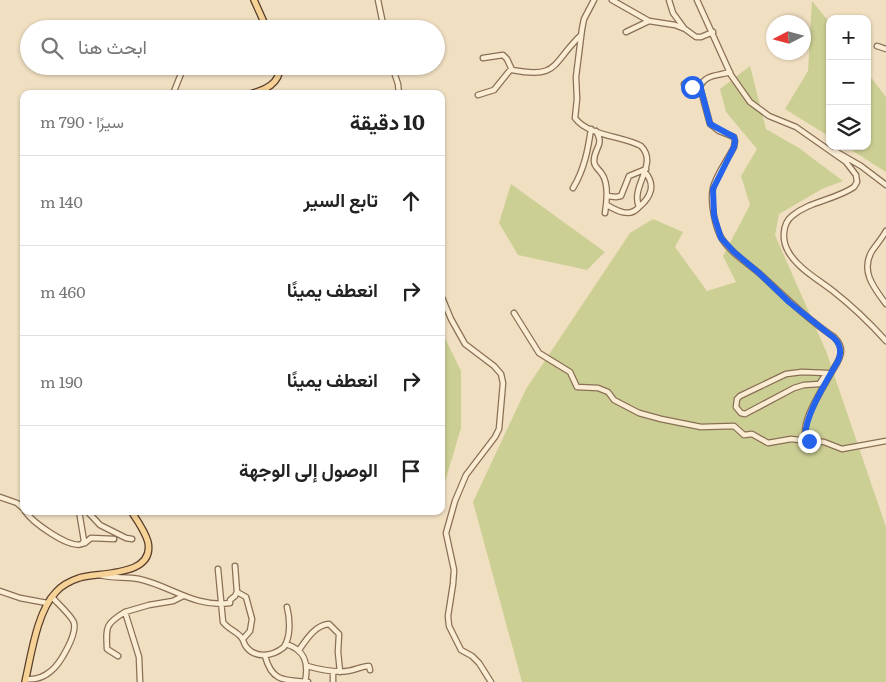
<!DOCTYPE html>
<html lang="ar">
<meta charset="utf-8">
<style>
body{margin:0;font-family:Literata,Vazirmatn,serif;background:#f2f2f2;color:#222;direction:rtl}
.controls{position:absolute;right:15px;top:15px;display:grid;overflow:hidden;border-radius:10px;box-shadow:0 1px 4px #0004}
.controls button{width:45px;height:45px;display:grid;place-items:center;padding:0;border:0;border-bottom:1px solid #e0e0e0;background:#fff;color:#222;font:25px sans-serif}
.compass{position:absolute;left:766px;top:15px;width:45px;height:45px;border-radius:50%;background:#fff;box-shadow:0 1px 4px #0004;rotate:264deg}
.stop{position:absolute;width:15px;height:15px;margin:-11px;border:4px solid #2563eb;border-radius:50%;background:#fff}
.stop.end{background:#2563eb;border-color:#fff;box-shadow:0 1px 5px #0008}
.list{margin:0;padding:0;list-style:none}
h2{display:flex;justify-content:space-between;align-items:center;height:65px;margin:0;padding:0 20px;font-size:21px}
h2 small{font-size:16px;font-weight:400;color:#767676}
.list li{display:grid;grid-template-columns:32px 1fr auto;gap:15px;align-items:center;box-sizing:border-box;height:90px;padding:0 20px;border-top:1px solid #e0e0e0}
.list b{display:block;font-size:19px;white-space:nowrap}
.list em{font-size:16px;font-style:normal;color:#767676}
.icon{flex:none;width:28px;height:28px;fill:none;stroke:currentColor;stroke-width:2;stroke-linecap:round;stroke-linejoin:round}
.map{position:relative;flex:none;width:886px;height:682px;overflow:hidden;direction:ltr}
.search{position:absolute;background:#fff;box-shadow:0 1px 4px #0004;left:20px;top:20px;width:425px;height:55px;display:flex;align-items:center;gap:12px;box-sizing:border-box;padding:0 18px;border-radius:28px;color:#767676;font-size:19px}
.panel{position:absolute;background:#fff;box-shadow:0 1px 4px #0004;left:20px;top:90px;width:425px;height:425px;border-radius:10px;direction:rtl}
.map>svg:first-child{display:block}
.green{fill:#cccf94}
.lines{fill:none;stroke-linecap:round;stroke-linejoin:round}
.minor-casing{stroke:#8a6f57;stroke-width:7}
.major-casing{stroke:#583d2c;stroke-width:8}
.minor{stroke:#faedd4;stroke-width:4.5}
.major{stroke:#f6d296;stroke-width:5.5}
.route{stroke:#2563eb;stroke-width:6}
</style>
<div class="map">
<svg width="886" height="682" viewBox="0 0 886 682">
<rect width="100%" height="100%" fill="#f0dfc1"/>
<path class="green" d="M812,1L830,23V137L785,109L808,71Z
M750,66L766,129L799,148L843,181L822,189L779,214L775,235L826,351L886,527V682H522L473,502L526,389L630,233L653,219L683,232L675,247L707,291L736,282L723,256L750,205L741,176L757,149L726,112L720,89Z
M867,72L886,97V172L845,146H867Z
M511,184L605,252L587,270L518,255L499,223Z
M441,330L461,371V428L444,485L441,487Z"/>
<g class="lines">
<defs>
<path id="minor" d="M378,0L384,29
M594,0L584,19L582,29L576,77L577,99L575,118C588,136 623,136 641,146C659,164 630,186 639,207C630,218 617,211 607,205
M612,0L649,21L675,25L685,29L696,37H701L713,32
M669,0L673,13L684,28
M697,0L731,75L750,102L769,116L796,127L846,162L856,175L857,182L854,187C835,200 810,201 792,216C782,224 782,241 788,251C797,268 819,280 833,291C852,306 870,323 886,341
M626,32L649,21
M877,46L886,49
M483,58L503,55L507,59L512,70C559,79 551,64 581,35
M392,66L398,84L399,94
M730,72C718,76 705,74 700,87L710,124L719,131L734,137L735,141L734,147C728,159 716,175 713,188C710,201 715,228 722,239C731,253 746,262 759,273C783,295 806,318 834,337C838,341 841,346 841,351C841,359 835,366 831,373C823,389 800,421 806,439L809,441L824,442L842,449L886,441
M684,84L695,88L700,85
M173,94L184,66
M478,95L494,90L511,69
M596,131C605,146 594,147 594,161C594,167 599,169 602,174C609,184 607,201 605,213
M835,151L861,166L886,185
M573,188C584,170 588,150 591,129
M607,196L616,197L621,196L629,176L646,169
M639,207C651,197 656,185 645,172
M886,231C882,238 877,244 872,251C860,271 874,288 886,304
M441,295L451,319L465,344L494,366L501,374L503,383L499,429L495,437L466,475L455,501L446,533L454,570L453,584L448,616L449,626L461,650L472,656L479,663L491,682
M514,313L539,353L570,372L577,387L598,388L608,392L614,400L639,413L661,419L701,427L734,426L744,435L752,434L768,443L791,439L808,441
M827,373L802,372L786,374L740,396L737,399L736,407L741,413L745,414L794,388L804,385L819,384L826,374L831,373
M0,497L17,503L24,509
M25,511C32,522 69,549 82,544L84,541L79,511
M87,511L100,525L126,538L132,539
M85,543L91,538L114,539
M235,566L237,592L246,597L252,619L250,631L243,639
M218,569L223,622C228,629 236,631 241,637C243,639 244,643 245,645C254,659 272,657 284,647C291,636 290,619 287,607
M100,575C113,579 126,576 139,579C171,586 195,608 230,603V600L235,596L237,592
M0,591L20,598L47,603
M286,644C305,650 309,663 305,682
M299,650C306,640 315,625 329,624L339,634L338,652L340,672
M118,656L107,649C106,627 105,624 125,612
M265,656C272,682 284,680 308,682
M307,666C321,670 334,673 348,671C356,670 362,666 369,666L370,670
M333,672V682
M26,679C35,680 44,677 51,671C60,664 77,635 74,623C72,616 57,603 52,597
M140,682L139,657L125,612L149,605L173,601L183,596"/>
<path id="major" d="M254,0L267,29
M250,94C265,90 280,84 280,66
M25,682C31,656 37,611 56,592C62,585 70,581 79,578C99,572 155,577 148,542C145,531 137,520 131,511"/>
</defs>
<use href="#minor" class="minor-casing"/>
<use href="#major" class="major-casing"/>
<use href="#minor" class="minor"/>
<use href="#major" class="major"/>
</g>
<g class="lines">
<path class="route" d="M692,87L700,85L710,124L734,137L735,141L734,147L713,189L714,216L721,238L734,252L759,273L789,302L834,338C841,345 842,352 838,361C829,377 801,421 806,439L809,441"/>
</g>
</svg>
<div class="controls">
<button>+</button>
<button>−</button>
<button><svg class="icon" aria-label="layers" viewBox="0 0 24 24"><path d="M12 4l9 5-9 5-9-5zM3 14l9 5 9-5"/></svg></button>
</div>
<svg class="compass" viewBox="-18 -18 36 36"><path d="M0-13l5 13h-10z" fill="#e53935"/><path d="M0 13l5-13h-10z" fill="#767676"/></svg>
<div class="stop" style="left:692px;top:87px"></div>
<div class="stop end" style="left:809px;top:441px"></div>
<div class="search"><svg class="icon" aria-label="search" viewBox="0 0 24 24"><circle cx="10" cy="10" r="6"/><path d="M15 15l6 6"/></svg>ابحث هنا</div>
<section class="panel">
<h2>10 دقيقة<small>سيرًا · 790 m</small></h2>
<ul class="list">
<li><svg class="icon" aria-label="ahead" viewBox="0 0 24 24"><path d="M12 20V5M6 11l6-6 6 6"/></svg><div><b>تابع السير</b></div><em>140 m</em></li>
<li><svg class="icon" aria-label="right" viewBox="0 0 24 24"><path d="M7 20v-9h11M14 6l5 5-5 5"/></svg><div><b>انعطف يمينًا</b></div><em>460 m</em></li>
<li><svg class="icon" aria-label="right" viewBox="0 0 24 24"><path d="M7 20v-9h11M14 6l5 5-5 5"/></svg><div><b>انعطف يمينًا</b></div><em>190 m</em></li>
<li><svg class="icon" aria-label="arrive" viewBox="0 0 24 24"><path d="M6 21V4h12l-3 4 3 4H6"/></svg><div><b>الوصول إلى الوجهة</b></div></li>
</ul>
</section>
</div>
